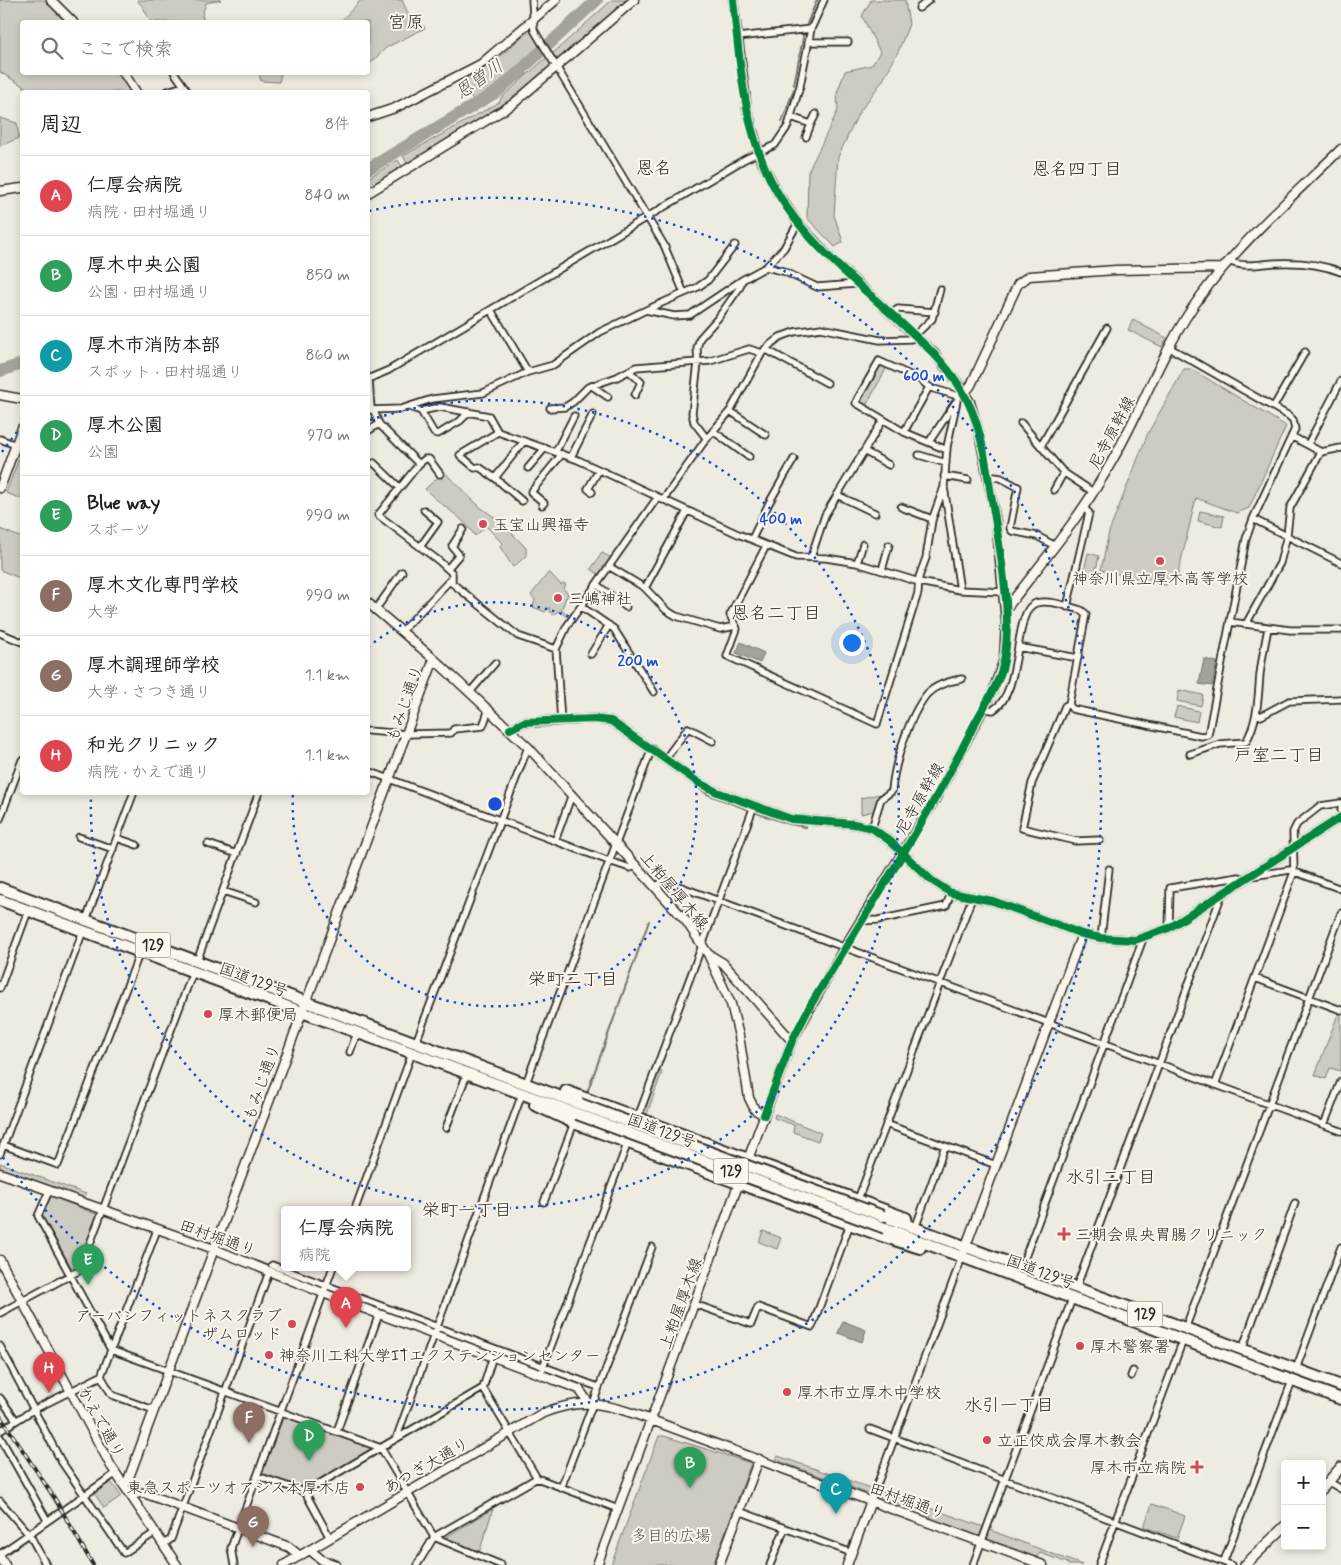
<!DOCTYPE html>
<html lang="ja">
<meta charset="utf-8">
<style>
body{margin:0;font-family:Mynerve,"Klee One",sans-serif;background:#f2f2f2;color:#202124}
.controls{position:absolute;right:15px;bottom:15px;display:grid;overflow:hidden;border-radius:5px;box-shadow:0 2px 8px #0003}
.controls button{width:45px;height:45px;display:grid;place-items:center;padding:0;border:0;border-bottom:1px solid #e0e0e0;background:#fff;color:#202124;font:25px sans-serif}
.you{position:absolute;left:851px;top:642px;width:18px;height:18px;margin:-12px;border:4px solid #fff;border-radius:50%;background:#1a73e8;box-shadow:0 0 0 8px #1a73e833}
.badge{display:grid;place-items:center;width:32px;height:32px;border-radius:50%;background:#ea580c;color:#fff;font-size:16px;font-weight:700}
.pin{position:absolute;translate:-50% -41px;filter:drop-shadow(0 1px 2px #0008)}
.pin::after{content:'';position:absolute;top:26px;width:18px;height:15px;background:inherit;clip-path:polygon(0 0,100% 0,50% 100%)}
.popup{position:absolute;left:281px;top:1206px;width:130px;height:65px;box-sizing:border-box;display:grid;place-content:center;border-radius:5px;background:#fff;filter:drop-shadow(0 1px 4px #0005);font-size:16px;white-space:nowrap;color:#757577}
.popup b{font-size:19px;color:#202124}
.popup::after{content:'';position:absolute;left:50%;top:100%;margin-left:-10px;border:10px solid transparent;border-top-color:#fff}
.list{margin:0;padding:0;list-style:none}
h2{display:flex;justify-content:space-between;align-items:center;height:65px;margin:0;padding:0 20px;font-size:21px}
h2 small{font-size:16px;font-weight:400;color:#757577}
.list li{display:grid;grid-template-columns:32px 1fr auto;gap:15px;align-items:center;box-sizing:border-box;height:80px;padding:0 20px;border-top:1px solid #e0e0e0}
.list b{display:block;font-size:19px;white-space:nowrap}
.list p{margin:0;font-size:16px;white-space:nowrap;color:#757577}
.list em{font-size:16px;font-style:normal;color:#757577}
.icon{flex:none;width:28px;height:28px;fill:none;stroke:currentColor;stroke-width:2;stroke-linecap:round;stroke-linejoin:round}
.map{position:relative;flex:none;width:1341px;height:1565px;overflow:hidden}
.search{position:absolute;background:#fff;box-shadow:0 2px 8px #0003;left:20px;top:20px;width:350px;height:55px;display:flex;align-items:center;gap:12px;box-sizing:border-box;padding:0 18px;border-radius:5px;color:#757577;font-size:19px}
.panel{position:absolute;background:#fff;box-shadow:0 2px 8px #0003;left:20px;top:90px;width:350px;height:705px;border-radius:5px}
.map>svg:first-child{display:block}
.green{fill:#cecbc2;stroke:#7c7b76}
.water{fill:#a4a29a;stroke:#74726e}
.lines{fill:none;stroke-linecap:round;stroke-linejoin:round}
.stream{stroke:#74726e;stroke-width:2}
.river{stroke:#a4a29a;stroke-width:12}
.street-casing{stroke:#2b2b2b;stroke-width:9}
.secondary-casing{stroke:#2b2b2b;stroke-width:11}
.primary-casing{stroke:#2b2b2b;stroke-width:12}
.highway-casing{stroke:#2b2b2b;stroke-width:14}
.street{stroke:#fbf7ec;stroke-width:5.5}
.secondary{stroke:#fbf7ec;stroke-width:8}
.primary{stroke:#fbf7ec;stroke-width:9}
.highway{stroke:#fbf7ec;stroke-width:10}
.rail-casing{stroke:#2b2b2b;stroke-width:4}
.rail{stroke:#fbf7ec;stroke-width:2;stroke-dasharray:5.5;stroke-linecap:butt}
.highway-bridge-casing{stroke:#2b2b2b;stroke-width:14;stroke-linecap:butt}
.highway-bridge{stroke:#fbf7ec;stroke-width:10}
.cycleway-casing{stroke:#fbf7ec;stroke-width:11}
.cycleway{stroke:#00873e;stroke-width:8}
.ring{fill:none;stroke:#1d4ed8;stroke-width:2.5;stroke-dasharray:2.5 5}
.poi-dot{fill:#d1495b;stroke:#fbf7ec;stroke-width:2}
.labels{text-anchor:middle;stroke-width:4;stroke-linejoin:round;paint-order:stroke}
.shield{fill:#fbf7ec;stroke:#696865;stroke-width:1}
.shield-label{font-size:15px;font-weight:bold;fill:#2b2b2b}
.street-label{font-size:16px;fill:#2b2b2b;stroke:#fbf7ec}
.poi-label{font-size:16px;fill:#2b2b2b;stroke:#fbf7ec;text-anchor:start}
.park-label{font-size:16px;fill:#545351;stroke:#fbf7ec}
.neighbourhood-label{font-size:18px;fill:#2b2b2b;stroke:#fbf7ec}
.water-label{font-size:18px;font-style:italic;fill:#555552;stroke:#fbf7ec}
.centre{fill:#1d4ed8;stroke:#fbf7ec;stroke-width:2.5}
.ring-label{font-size:15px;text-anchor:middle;font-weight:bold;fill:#1d4ed8;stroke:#fbf7ec;stroke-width:4;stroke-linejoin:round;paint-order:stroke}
</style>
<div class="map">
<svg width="1341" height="1565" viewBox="0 0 1341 1565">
<rect width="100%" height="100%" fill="#eeebe0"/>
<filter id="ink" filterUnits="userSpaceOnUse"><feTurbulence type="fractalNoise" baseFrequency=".02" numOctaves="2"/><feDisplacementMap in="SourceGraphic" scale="10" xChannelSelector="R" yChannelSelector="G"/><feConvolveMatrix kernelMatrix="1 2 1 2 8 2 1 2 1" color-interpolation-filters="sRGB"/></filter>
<g filter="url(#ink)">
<path class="green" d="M0,0H48L72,22H22V72L119,73L130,92H33L0,72Z
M137,0H221L206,3L202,15L204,22H151L143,7Z
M361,0H402L415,29L423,25L425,28L387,47L368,66V22H340Z
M612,0H630L558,60L552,54Z
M871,0H905L909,24L898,52L883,80L858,114L838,157L834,215L843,242L835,247L807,218L808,172L838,110L837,93L845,71L872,65L880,52L862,16Z
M531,28L540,49L523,66L527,74L487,104L482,98L474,102L462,81L503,54Z
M547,57L552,65L551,69L512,103L408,165L403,156L500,102L501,98Z
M259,73V72L281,73L279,82L261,81Z
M0,118L17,123L19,138L0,146Z
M398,160L403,168L368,191V178Z
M1133,320L1167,338L1162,347L1128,330Z
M879,363L887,367L866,406L858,402Z
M1184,369H1191L1286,426L1249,508L1237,513L1196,498L1177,578L1166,585L1101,570L1109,532L1148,433Z
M19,458L22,459V499L6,493Z
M444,472L480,507L501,522L526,548V556L513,567L500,547L502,543L486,526L475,536C464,517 440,505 425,489Z
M1200,511L1224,516L1222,527L1198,521Z
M0,529L22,538V579L0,570Z
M602,553L612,558L600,575L591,569Z
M1088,553L1099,556L1094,579L1083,576Z
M549,572L561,585L564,583L566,585L563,588L568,594L561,610L571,616L569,618L558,611L554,615L550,612L549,607L545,612L533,607L535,600L531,595Z
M1179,690L1203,695L1201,706L1177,701Z
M1177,706L1199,711L1197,722L1174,717Z
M880,794L874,811L861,814V798Z
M1341,1013V1071L1330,1068L1326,1079L1315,1075L1338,1014Z
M658,1070L662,1072L647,1114L643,1113Z
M775,1114L821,1133L818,1141L793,1132L794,1125L774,1118Z
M0,1163L86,1194L84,1201L0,1169Z
M51,1196L98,1215L79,1268L74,1272L42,1215Z
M763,1231L781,1238L777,1249L759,1242Z
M443,1331L539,1366L538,1369L442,1334Z
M284,1416L371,1447V1450L304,1489L262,1473Z
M659,1436H664L751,1463L713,1565H611Z
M778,1456L873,1489L872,1493L869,1494L776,1460Z
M108,1481L112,1483L121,1496L104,1508L93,1491Z
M881,1491L984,1527L981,1537L930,1519L931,1513L880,1499Z
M1152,1504L1185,1516L1177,1538L1144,1527Z
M493,1509L479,1553L451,1541L446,1537Z
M990,1530L1082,1565H1068V1563L1040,1553L1036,1558L987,1540Z"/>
<path class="water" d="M741,642L764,653L760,663L736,653Z
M1204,659L1217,662L1212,686L1199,684Z
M843,1321L866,1330L862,1342L838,1333Z"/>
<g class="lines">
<path class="stream" d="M807,24L817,0
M794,85L804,33
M782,122L794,89
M602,724L613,726
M535,727L596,723
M666,764L707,794L749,810
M754,812L789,824L806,827
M587,1093L649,921"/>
<path class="river" d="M368,169L498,91L597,0
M0,371L22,364"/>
<defs>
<path id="street" d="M532,0L534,30L664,245L684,293
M919,8L929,0
M737,37L811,29
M808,42H848
M174,72L188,92
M165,92L183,86
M791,117L811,124L816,114
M806,137L811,124
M1229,261C1242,268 1261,264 1275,263C1296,262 1321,264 1341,272
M766,267L783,271L817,287L857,284
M491,310L528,372
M646,310L698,287L708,280L735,245
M891,314L898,309L935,312
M765,349L827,383
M629,371L641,382L635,395
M368,379L389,370L745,159L775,145L788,126L800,86L811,29L824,0
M369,379L371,409
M592,386L608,397
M958,396L947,447L944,487L960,590
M1274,406L1305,352
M409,407L421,411L440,407L489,416L498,432L578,460L738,534L796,557L826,558L857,563L919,582L960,590L1004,592
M550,408L565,407L573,402L588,387L617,377L636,367L710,361L749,349L762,353
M368,410L401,409L432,399L483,393L528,372L553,365L600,332L646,310L674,316L690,315L742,280L766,267L784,248L798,223
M374,411L379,424L419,464L378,515L439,561L452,573V583L518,636L556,649
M421,411L434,433L438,434L460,421L469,412
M730,411L766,435
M1021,423L1063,472L1093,492
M368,431L379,424
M713,431L749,457
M904,432L929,387
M1293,437L1321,452L1341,448
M0,439L16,445
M707,439L694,422L692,413L698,363L697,348L700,338L718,318L740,287L742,280
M929,442L955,403
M1308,444L1341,381
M1041,446L1107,328
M947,450L904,432L856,403L857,400L879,361L919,379L931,388L958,396L965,393
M556,451L574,416
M864,451L889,465
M919,455L946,463
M571,457L593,414
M374,463L399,487
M419,464L425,459H429L440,474
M528,468L545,448
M944,476L968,480
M988,476L1001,478L1018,487L1010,528L1012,531L1037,536L1055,546
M495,478L479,467L475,468L460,455L498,432
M1054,490L1064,472
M592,492L588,489L599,470
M837,495L875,513
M663,500L704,442L730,411L762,353L771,344L780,337L794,332L821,328L880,340L911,339L932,319L940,289
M522,501L495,478L524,441
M542,505L544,503L531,492L562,454
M901,507L932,519
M1253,519L1341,563
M752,539L769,503L794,459
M766,546L730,615L737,629L727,656L877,724L918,593L919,577L926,558L932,520L944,487
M420,547L438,522L424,510
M811,557L825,515L883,420
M857,563L863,544
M610,567L645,588L666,610L676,616L720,629L736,626
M448,568L459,555L452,546L463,529
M882,570L889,545
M597,585L626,607
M645,588L687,511
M582,607L614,629L654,692
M1067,607L1089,513L1083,507
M376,609L402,572
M1230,622L1290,630H1341
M1246,624L1280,563L1287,535L1290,508L1321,452
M401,632L452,578
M0,633L22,642
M1018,647L1078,658
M591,654L609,625
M470,692L495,663
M1069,704L1065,706L1032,783L1022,828L1076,841L1100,840
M984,709L993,710C1024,692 1012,610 1036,603C1049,599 1069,607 1081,610L1086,614L1069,704L1072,709L1201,736L1208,735L1246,539L1253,519L1295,429L1293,420L1289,416L1170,348
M1257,714L1261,716L1289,701L1341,699
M561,721L556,649L567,626L657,498
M368,731L407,734L451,733L454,729L483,726L489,709
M1190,754L1220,744L1246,742C1258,720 1258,699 1260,674C1262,659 1265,643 1268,628
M666,758L688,728L713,741
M368,771L609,861L630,868L637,866
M1341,809V810
M0,819L22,760
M872,828L881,799L892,791C894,764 909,716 927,694C936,685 949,681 962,679
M79,837L113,849
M117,838L137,845
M555,841L572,794
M208,844L237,854
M1252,876L1290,870L1341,889
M656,886L665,881L1341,1131
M223,891L256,902
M86,920L134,792
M860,921L878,920L946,906L951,893
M1169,928L1170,888L1239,877L1244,879
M1101,938L1109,869
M197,961L259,792
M1255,978L1341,1010
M0,988L28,911
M416,1042L528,747
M350,1052L357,1033
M526,1083L652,748
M1215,1085L1294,872L1293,832L1297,824L1320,806L1341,803
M638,1117L754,806
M886,1124L996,1165
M1324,1125L1341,1081
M446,1128L467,1074
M3,1145L58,1165L140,952
M0,1154L83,931
M49,1191L38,1216L111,1350L381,1448L434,1537L501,1565
M858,1199L972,898
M544,1202L574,1123
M355,1209L412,1053
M917,1223L945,1146
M272,1265L598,1387
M1021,1268L1143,939
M1076,1288L1222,894
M694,1304L751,1324L758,1307L812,1327L850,1224
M0,1313L80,1270L193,972
M1185,1329L1341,913
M0,1346L61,1461L124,1553L156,1532
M1242,1350L1295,1203
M493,1356L483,1388L537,1478L618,1509
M1296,1369L1341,1247
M542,1370L628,1142
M101,1376L112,1395L154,1410
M1131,1376L1133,1371
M0,1398L16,1420
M870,1429L1231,1565
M0,1431L33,1410L101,1376L157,1230
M337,1431L379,1314
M0,1437L47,1520
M396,1439L522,1094
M257,1476L305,1492L330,1538
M1329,1482L1341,1489
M561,1488L652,1247
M305,1492L483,1388
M0,1501L31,1537L46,1565
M871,1501L962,1257
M739,1511L852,1553
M164,1544L171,1539L269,1272
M0,1554L115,1474
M1224,1561L1292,1381
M234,1565L231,1548L333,1267
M417,1565L434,1537L537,1478
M770,1565L785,1528
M973,1565L1072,1299
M1099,1565L1183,1340"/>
<path id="secondary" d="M51,0L73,22
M733,0L747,109L761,160L777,192L798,223L832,260L934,353L957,382L970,402L979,432L996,521L1006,622L1004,659L993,691L936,798L844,948L792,1041L747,1162
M123,72L136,92
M368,117L395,108L481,64L556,0
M0,191L22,188
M368,193L513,104L634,0
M965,393L971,385L1018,284L1029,276L1116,270L1222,268
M0,395L22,399
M0,488L22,428
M368,603L434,659L528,747L686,921L708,954L731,1004L739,1036L749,1098L755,1110L764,1115
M1006,609C1043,561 1083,514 1112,461C1143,408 1163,347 1200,297C1240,242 1293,196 1341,149
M510,729L524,722L594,719L611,721L699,783L717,792L791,819L854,824L872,828L890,841L931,880L951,893L993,901L1082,934L1101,938L1135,940L1169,928L1341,817
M708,954L723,963L792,1041
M0,1173L214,1249L323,1293L579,1389L588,1402
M964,1251L1082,934
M0,1260L111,1466L177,1565
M124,1486L128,1480L434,659
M132,1497L138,1493H144L289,1547L300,1556
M310,1550L322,1560L336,1565
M0,1557L5,1565
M284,1565L543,1413C578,1399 600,1402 635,1414L1043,1565
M597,1565L740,1180
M719,1565L759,1459
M847,1565L871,1501"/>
<path id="primary" d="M1322,1489L1341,1467
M1245,1565L1285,1526"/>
<path id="highway" d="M0,888L580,1104
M0,900L577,1114
M566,1091L906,1218
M535,1105L574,1123L882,1236L920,1248
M883,1216L1341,1386
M885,1228L1341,1399"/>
</defs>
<use href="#street" class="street-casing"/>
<use href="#secondary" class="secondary-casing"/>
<use href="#primary" class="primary-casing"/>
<use href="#highway" class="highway-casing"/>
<use href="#street" class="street"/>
<use href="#secondary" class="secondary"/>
<use href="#primary" class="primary"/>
<use href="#highway" class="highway"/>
<defs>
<path id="rail" d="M0,1416L55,1499L93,1565"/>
</defs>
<use href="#rail" class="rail-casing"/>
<use href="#rail" class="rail"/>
<defs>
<path id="highway-bridge" d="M580,1104L883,1216
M577,1114L885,1228"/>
</defs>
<use href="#highway-bridge" class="highway-bridge-casing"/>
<use href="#highway-bridge" class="highway-bridge"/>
<defs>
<path id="cycleway" d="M733,0C739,52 742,108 761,158C792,243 874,292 934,354C977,398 982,438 991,495C999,543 1013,613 1004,661C999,687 981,709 970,733C923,827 864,916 810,1006L792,1041L764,1115
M510,729L524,722L594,719L611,721L699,783L717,792L791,819L854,824L872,828L890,841L931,880L951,893L993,901L1082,934L1101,938L1135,940L1169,928L1341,817"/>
</defs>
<use href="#cycleway" class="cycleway-casing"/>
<use href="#cycleway" class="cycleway"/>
</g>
</g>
<g class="ring">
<path d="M368 647A202 202 0 1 1 293 793"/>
<path d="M370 420A404 404 0 1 1 91 793"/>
<path d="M2 452A606 606 0 0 1 21 427M369 211A606 606 0 1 1 2 1156"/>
</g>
<g class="poi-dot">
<circle cx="483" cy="524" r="5"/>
<circle cx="1160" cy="561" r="5"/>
<circle cx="558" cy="598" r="5"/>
<circle cx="208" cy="1014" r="5"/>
<path d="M1061.5 1226.5h5v5h5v5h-5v5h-5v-5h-5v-5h5z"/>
<circle cx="292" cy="1324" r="5"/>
<circle cx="1080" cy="1346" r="5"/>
<circle cx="269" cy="1355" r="5"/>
<circle cx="787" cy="1392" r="5"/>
<circle cx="987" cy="1440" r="5"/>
<path d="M1194.5 1459.5h5v5h5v5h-5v5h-5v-5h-5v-5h5z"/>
<circle cx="360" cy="1487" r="5"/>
</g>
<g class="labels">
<g class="shield">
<rect x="135.5" y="932.5" width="35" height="25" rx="4"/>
<rect x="713.5" y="1158.5" width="35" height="25" rx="4"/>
<rect x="1127.5" y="1301.5" width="35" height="25" rx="4"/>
</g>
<g class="shield-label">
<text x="153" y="950">129</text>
<text x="731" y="1176">129</text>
<text x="1145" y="1319">129</text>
</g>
<g class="street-label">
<text transform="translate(1111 432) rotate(-62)" y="6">尼寺原幹線</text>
<text transform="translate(404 703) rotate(-70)" y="6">もみじ通り</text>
<text transform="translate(919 798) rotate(-60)" y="6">尼寺原幹線</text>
<text transform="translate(675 890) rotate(50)" y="6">上粕屋厚木線</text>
<text transform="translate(254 979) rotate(20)" y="6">国道129号</text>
<text transform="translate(261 1082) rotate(-70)" y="6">もみじ通り</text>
<text transform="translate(662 1130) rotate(20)" y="6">国道129号</text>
<text transform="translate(218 1237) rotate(20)" y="6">田村堀通り</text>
<text transform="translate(1041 1271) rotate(20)" y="6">国道129号</text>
<text transform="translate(680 1303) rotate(-70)" y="6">上粕屋厚木線</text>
<text transform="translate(102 1422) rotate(61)" y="6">かえで通り</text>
<text transform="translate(426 1465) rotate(-30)" y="6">あつぎ大通り</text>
<text transform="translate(908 1500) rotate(20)" y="6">田村堀通り</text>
</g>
<g class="poi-label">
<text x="493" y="530">玉宝山興福寺</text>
<text x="1160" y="584" text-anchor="middle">神奈川県立厚木高等学校</text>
<text x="568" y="604">三嶋神社</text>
<text x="218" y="1020">厚木郵便局</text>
<text x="1075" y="1240">三期会県央胃腸クリニック</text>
<text x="282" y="1321" text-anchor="end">アーバンフィットネスクラブ<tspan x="282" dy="18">ザムロッド</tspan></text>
<text x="1090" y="1352">厚木警察署</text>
<text x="279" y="1361">神奈川工科大学ITエクステンションセンター</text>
<text x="797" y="1398">厚木市立厚木中学校</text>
<text x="997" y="1446">立正佼成会厚木教会</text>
<text x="1186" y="1473" text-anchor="end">厚木市立病院</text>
<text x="350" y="1493" text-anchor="end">東急スポーツオアシス本厚木店</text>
</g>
<g class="park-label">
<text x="671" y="1541">多目的広場</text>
</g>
<g class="neighbourhood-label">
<text x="406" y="28">宮原</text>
<text x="654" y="174">恩名</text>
<text x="1077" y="175">恩名四丁目</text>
<text x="776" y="619">恩名二丁目</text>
<text x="1279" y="761">戸室二丁目</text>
<text x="573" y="985">栄町二丁目</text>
<text x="1111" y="1183">水引二丁目</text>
<text x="467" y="1216">栄町一丁目</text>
<text x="1009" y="1411">水引一丁目</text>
</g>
<g class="water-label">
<text transform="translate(479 79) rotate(-35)" y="6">恩曽川</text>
</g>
</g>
<circle cx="495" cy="804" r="8" class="centre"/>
<g class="ring-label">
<text x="924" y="381">600 m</text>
<text x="781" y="524">400 m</text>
<text x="638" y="666">200 m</text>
</g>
</svg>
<div class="controls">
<button>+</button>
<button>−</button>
</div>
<div class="you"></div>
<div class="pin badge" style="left:346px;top:1328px;background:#e0444e">A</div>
<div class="popup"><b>仁厚会病院</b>病院</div>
<div class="pin badge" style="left:690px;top:1488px;background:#2e9e5b">B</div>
<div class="pin badge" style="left:836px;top:1514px;background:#0f9aa8">C</div>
<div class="pin badge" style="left:309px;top:1461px;background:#2e9e5b">D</div>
<div class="pin badge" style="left:88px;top:1285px;background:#2e9e5b">E</div>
<div class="pin badge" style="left:249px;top:1443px;background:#8d6e63">F</div>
<div class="pin badge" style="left:253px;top:1547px;background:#8d6e63">G</div>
<div class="pin badge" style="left:49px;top:1393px;background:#e0444e">H</div>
<div class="search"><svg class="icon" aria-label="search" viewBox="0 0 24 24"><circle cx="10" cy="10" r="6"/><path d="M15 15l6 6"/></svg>ここで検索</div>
<section class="panel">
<h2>周辺<small>8件</small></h2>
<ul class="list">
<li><span class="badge" style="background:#e0444e">A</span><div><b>仁厚会病院</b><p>病院 · 田村堀通り</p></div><em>840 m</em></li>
<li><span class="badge" style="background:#2e9e5b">B</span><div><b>厚木中央公園</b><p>公園 · 田村堀通り</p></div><em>850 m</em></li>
<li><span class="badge" style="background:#0f9aa8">C</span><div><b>厚木市消防本部</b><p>スポット · 田村堀通り</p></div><em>860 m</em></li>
<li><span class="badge" style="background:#2e9e5b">D</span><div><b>厚木公園</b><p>公園</p></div><em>970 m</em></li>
<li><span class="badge" style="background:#2e9e5b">E</span><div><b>Blue way</b><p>スポーツ</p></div><em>990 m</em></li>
<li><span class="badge" style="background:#8d6e63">F</span><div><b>厚木文化専門学校</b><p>大学</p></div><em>990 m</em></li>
<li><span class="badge" style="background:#8d6e63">G</span><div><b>厚木調理師学校</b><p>大学 · さつき通り</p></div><em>1.1 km</em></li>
<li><span class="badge" style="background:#e0444e">H</span><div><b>和光クリニック</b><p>病院 · かえで通り</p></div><em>1.1 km</em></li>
</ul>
</section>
</div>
